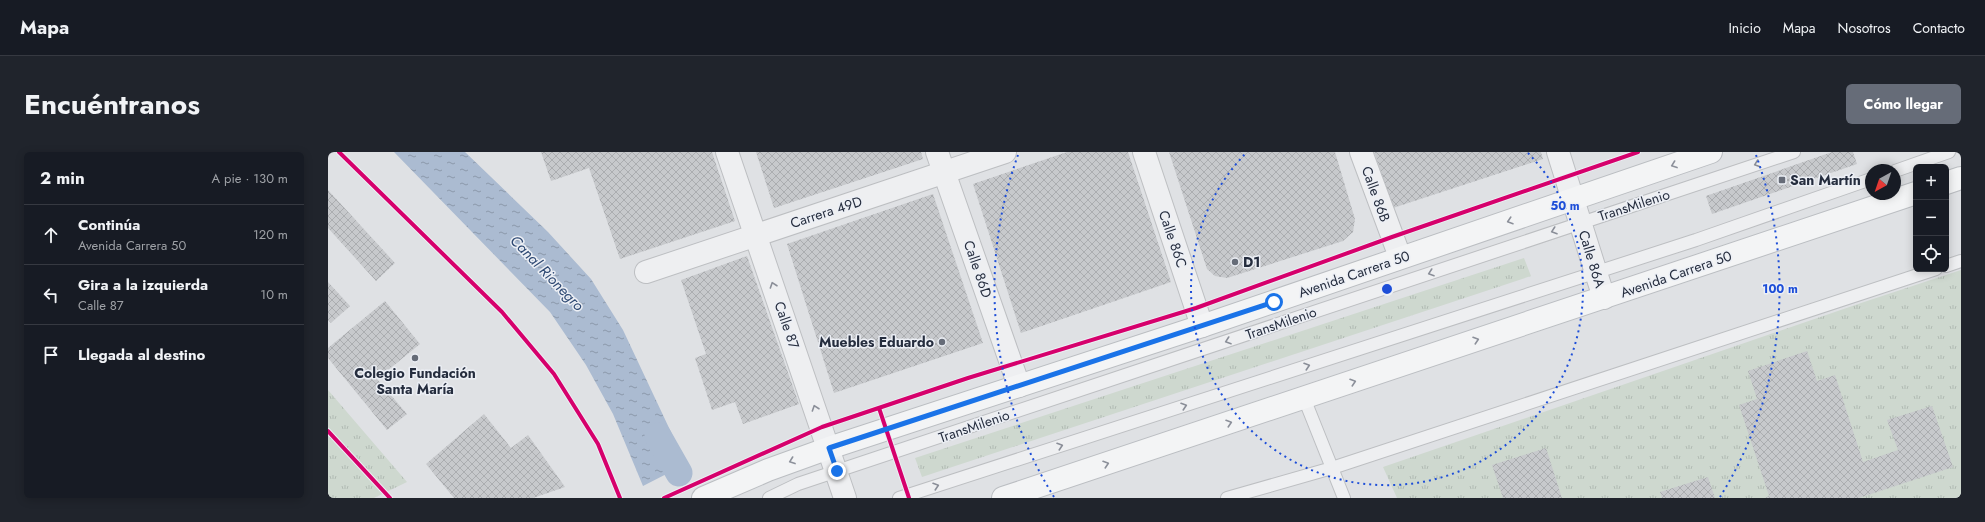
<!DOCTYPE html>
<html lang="es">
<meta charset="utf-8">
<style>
body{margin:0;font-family:Jost,sans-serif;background:#20242c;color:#f1f3f6}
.controls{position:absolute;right:12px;top:12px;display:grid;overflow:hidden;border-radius:6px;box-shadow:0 2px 10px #0003}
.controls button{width:36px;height:36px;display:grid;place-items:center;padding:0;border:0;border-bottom:1px solid #363941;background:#171b24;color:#f1f3f6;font:20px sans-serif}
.compass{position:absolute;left:1537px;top:12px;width:36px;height:36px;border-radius:50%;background:#171b24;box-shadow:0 2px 10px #0003;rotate:220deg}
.stop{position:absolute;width:12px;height:12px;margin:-9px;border:3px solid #1a73e8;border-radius:50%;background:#fff}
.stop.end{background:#1a73e8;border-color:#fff;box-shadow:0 1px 4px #0008}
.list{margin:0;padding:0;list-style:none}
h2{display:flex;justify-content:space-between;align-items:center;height:52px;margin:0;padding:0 16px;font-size:17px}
h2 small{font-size:13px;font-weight:400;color:#9ea1a6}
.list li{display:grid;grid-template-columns:26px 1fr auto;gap:12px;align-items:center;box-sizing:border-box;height:60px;padding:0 16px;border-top:1px solid #363941}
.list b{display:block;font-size:15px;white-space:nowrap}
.list p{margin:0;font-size:13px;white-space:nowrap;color:#9ea1a6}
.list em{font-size:13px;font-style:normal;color:#9ea1a6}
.icon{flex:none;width:22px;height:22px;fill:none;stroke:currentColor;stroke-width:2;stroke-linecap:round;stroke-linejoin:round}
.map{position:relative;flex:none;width:1633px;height:346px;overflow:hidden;border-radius:6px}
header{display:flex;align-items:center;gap:24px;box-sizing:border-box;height:56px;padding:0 20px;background:#171b24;border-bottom:1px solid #363941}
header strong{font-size:19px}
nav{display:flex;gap:22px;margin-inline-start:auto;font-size:14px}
.intro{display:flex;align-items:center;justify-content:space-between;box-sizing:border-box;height:96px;padding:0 24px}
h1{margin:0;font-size:28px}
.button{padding:10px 18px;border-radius:6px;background:#666c78;color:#fff;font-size:14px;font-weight:700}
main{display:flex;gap:24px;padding:0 24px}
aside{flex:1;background:#171b24;border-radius:6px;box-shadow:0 2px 10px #0003}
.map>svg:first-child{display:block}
.grass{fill:url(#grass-tufts)}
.water{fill:url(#water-ripples)}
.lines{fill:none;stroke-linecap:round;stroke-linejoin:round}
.canal{stroke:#abbbd1;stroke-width:27}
.building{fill:url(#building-cross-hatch)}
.service-casing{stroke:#bdbfc2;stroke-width:14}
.minor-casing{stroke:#bdbfc2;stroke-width:24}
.tertiary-casing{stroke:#bdbfc2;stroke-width:24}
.primary-casing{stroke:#bbbec2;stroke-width:24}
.service{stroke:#eeeff1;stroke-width:12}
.minor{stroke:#eeeff1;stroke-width:22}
.tertiary{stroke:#eeeff1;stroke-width:22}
.primary{stroke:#f3f4f5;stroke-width:22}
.cycleway-casing{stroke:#eceff5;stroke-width:6}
.cycleway{stroke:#d6006c;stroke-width:4}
.oneway{stroke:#8a8e98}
.oneway2{stroke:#8c909a}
.route{stroke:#1a73e8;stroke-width:5}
.ring{fill:none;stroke:#1d4ed8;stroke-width:2;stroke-dasharray:2 4}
.poi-dot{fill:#666c78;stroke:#eceff5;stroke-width:1.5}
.labels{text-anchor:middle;stroke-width:3;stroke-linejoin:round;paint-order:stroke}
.poi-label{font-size:14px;font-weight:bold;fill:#252d3e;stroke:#eceff5;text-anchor:start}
.street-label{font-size:14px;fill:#252d3e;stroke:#eceff5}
.water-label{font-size:15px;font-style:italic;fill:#2e4973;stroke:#eceff5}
.centre{fill:#1d4ed8;stroke:#eceff5;stroke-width:2}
.ring-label{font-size:12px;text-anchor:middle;font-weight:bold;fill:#1d4ed8;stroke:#eceff5;stroke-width:3;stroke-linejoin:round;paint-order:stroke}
</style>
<header>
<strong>Mapa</strong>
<nav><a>Inicio</a><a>Mapa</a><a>Nosotros</a><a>Contacto</a></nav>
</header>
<div class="intro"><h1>Encuéntranos</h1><a class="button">Cómo llegar</a></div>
<main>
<aside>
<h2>2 min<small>A pie · 130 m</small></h2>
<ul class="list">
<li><svg class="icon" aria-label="ahead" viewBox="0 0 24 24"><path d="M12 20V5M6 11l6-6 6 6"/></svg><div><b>Continúa</b><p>Avenida Carrera 50</p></div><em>120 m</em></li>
<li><svg class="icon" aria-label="left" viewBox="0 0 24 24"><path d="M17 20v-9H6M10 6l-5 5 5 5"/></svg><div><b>Gira a la izquierda</b><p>Calle 87</p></div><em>10 m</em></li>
<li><svg class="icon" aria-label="arrive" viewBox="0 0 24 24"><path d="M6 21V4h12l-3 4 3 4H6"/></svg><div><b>Llegada al destino</b></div></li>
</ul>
</aside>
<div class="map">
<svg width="1633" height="346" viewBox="0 0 1633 346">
<defs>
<pattern id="grass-tufts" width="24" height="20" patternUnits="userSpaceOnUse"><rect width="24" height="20" fill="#ced8cf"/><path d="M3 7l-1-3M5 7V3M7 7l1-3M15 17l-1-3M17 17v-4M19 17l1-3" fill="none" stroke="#b1bab3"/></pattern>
<pattern id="water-ripples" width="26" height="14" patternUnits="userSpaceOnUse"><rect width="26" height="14" fill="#abbbd1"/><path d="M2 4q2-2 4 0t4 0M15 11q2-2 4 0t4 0" fill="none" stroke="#8b98ab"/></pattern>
<pattern id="building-cross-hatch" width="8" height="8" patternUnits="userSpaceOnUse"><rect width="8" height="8" fill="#c7c9cc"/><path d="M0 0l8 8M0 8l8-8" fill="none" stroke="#abadb0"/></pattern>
</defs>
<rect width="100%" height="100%" fill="#dfe1e4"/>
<path class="grass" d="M1196,106L1203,124L594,325L587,306Z
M1633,118V346H1069L1055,315L1536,150Z
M0,238L79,330L46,346H0Z"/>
<path class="water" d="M66,0H137L220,80L263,127L295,178L358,312L315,334L285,262L258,213L222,160Z"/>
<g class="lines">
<path class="canal" d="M330,284L351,321"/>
</g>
<path class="building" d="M213,0H384L407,69L292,107L261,16L223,29Z
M428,0H593L595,7L446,56Z
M739,0H800L843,130L693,181L645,32Z
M841,0H1007L1027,67L1025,80L1015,89L899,126L887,124L879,117Z
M1046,0H1213L1215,7L1065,56Z
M1504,0H1525L1529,12L1384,62L1378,44Z
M0,38L67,111L48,129L0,76Z
M605,42L655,191L506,241L459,92Z
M419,104L471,252L415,272L407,250L384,258L367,206L378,202L353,128Z
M0,130L22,154L3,171L0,168Z
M57,149L92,192L49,227L79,262L59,278L0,206V196Z
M1479,199L1489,229L1507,223L1535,310L1570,298L1559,268L1604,254L1625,315L1531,346H1437L1441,344L1411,253L1429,247L1420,219Z
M156,262L183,296L200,283L237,335L205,346H126L98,312Z
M1218,296L1234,346H1175L1164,313Z
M1380,325L1387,346H1334L1332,340Z"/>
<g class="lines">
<defs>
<path id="service" d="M1567,19L1621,0
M1618,114L1633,109
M976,246L1016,346
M441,346L470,332L1466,0
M571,346L1368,88L1543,27
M899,346L1004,316L1608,117"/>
<path id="minor" d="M609,0L691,234
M816,0L874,174
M1033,0L1072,105
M318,120L677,0"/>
<path id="tertiary" d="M399,0L517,346
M1230,0L1276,146"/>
<path id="primary" d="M1618,31L1633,26
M375,346L440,318L501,296L874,174L1383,0
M675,346L1588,41"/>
</defs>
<use href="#service" class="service-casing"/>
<use href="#minor" class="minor-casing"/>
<use href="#tertiary" class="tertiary-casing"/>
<use href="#primary" class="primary-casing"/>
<use href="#service" class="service"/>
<use href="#minor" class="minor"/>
<use href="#tertiary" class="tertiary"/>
<use href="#primary" class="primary"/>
<defs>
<path id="cycleway" d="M11,0L174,160L226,222L270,292L292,346
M551,256L581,346
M0,279L62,346
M336,346L494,275L640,226L868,156L1064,85L1310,0"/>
</defs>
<use href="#cycleway" class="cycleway-casing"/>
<use href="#cycleway" class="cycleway"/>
</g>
<defs><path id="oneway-chevron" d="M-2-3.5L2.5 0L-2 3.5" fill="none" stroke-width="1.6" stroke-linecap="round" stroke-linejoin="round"/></defs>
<g class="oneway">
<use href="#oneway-chevron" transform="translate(1429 12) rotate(161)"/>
<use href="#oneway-chevron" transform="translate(1226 79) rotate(161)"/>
<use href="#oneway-chevron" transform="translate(1103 121) rotate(161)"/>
<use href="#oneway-chevron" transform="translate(445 133) rotate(-109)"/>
<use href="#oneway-chevron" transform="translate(900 189) rotate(161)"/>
<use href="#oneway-chevron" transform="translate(979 214) rotate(-18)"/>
<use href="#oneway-chevron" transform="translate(856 254) rotate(-18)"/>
<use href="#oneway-chevron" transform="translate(487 256) rotate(-109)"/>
<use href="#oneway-chevron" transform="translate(732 294) rotate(-18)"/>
<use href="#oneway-chevron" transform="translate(608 334) rotate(-18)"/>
</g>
<g class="oneway2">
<use href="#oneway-chevron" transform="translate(1346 13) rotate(160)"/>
<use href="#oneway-chevron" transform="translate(1182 69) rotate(162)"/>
<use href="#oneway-chevron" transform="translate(1148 188) rotate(-18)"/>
<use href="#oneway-chevron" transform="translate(1025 230) rotate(-18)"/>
<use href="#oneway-chevron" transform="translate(901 271) rotate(-18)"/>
<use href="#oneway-chevron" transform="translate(464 309) rotate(160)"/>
<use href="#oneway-chevron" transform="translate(778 312) rotate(-18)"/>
</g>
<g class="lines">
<path class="route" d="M509,319L501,296L946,150"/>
</g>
<g class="ring">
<path d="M1200 1A196 196 0 1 1 918 1"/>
<path d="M726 345A393 393 0 0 1 690 3M1428 3A393 393 0 0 1 1392 345"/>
</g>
<g class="poi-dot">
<rect x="1450" y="24" width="8" height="8" rx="2"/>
<circle cx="907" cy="110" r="4"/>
<circle cx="614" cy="190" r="4"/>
<circle cx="87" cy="206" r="4"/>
</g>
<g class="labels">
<g class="poi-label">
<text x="1462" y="33">San Martín</text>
<text x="915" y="115">D1</text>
<text x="606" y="195" text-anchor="end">Muebles Eduardo</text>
<text x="87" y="226" text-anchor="middle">Colegio Fundación<tspan x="87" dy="16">Santa María</tspan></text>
</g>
<g class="street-label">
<text transform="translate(1048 42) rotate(70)" y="5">Calle 86B</text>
<text transform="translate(1306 53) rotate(-18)" y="5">TransMilenio</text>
<text transform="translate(498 60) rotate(-18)" y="5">Carrera 49D</text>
<text transform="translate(845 87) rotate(71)" y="5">Calle 86C</text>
<text transform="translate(1264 107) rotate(73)" y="5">Calle 86A</text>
<text transform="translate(650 117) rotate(71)" y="5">Calle 86D</text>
<text transform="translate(1026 122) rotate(-19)" y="5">Avenida Carrera 50</text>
<text transform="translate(1348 122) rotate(-19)" y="5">Avenida Carrera 50</text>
<text transform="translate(953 171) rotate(-19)" y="5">TransMilenio</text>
<text transform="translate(459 173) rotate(71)" y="5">Calle 87</text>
<text transform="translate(646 274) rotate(-19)" y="5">TransMilenio</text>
</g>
<g class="water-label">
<text transform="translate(219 121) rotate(46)" y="5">Canal Rionegro</text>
</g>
</g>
<circle cx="1059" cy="137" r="6" class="centre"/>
<g class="ring-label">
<text x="1237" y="58">50 m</text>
<text x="1452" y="141">100 m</text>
</g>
</svg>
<div class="controls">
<button>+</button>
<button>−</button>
<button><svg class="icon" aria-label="locate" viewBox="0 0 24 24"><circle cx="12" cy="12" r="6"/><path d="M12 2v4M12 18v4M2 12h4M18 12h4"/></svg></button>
</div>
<svg class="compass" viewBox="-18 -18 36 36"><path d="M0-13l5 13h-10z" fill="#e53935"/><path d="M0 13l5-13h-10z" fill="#9ea1a6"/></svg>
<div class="stop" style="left:946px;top:150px"></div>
<div class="stop end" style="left:509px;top:319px"></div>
</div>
</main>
